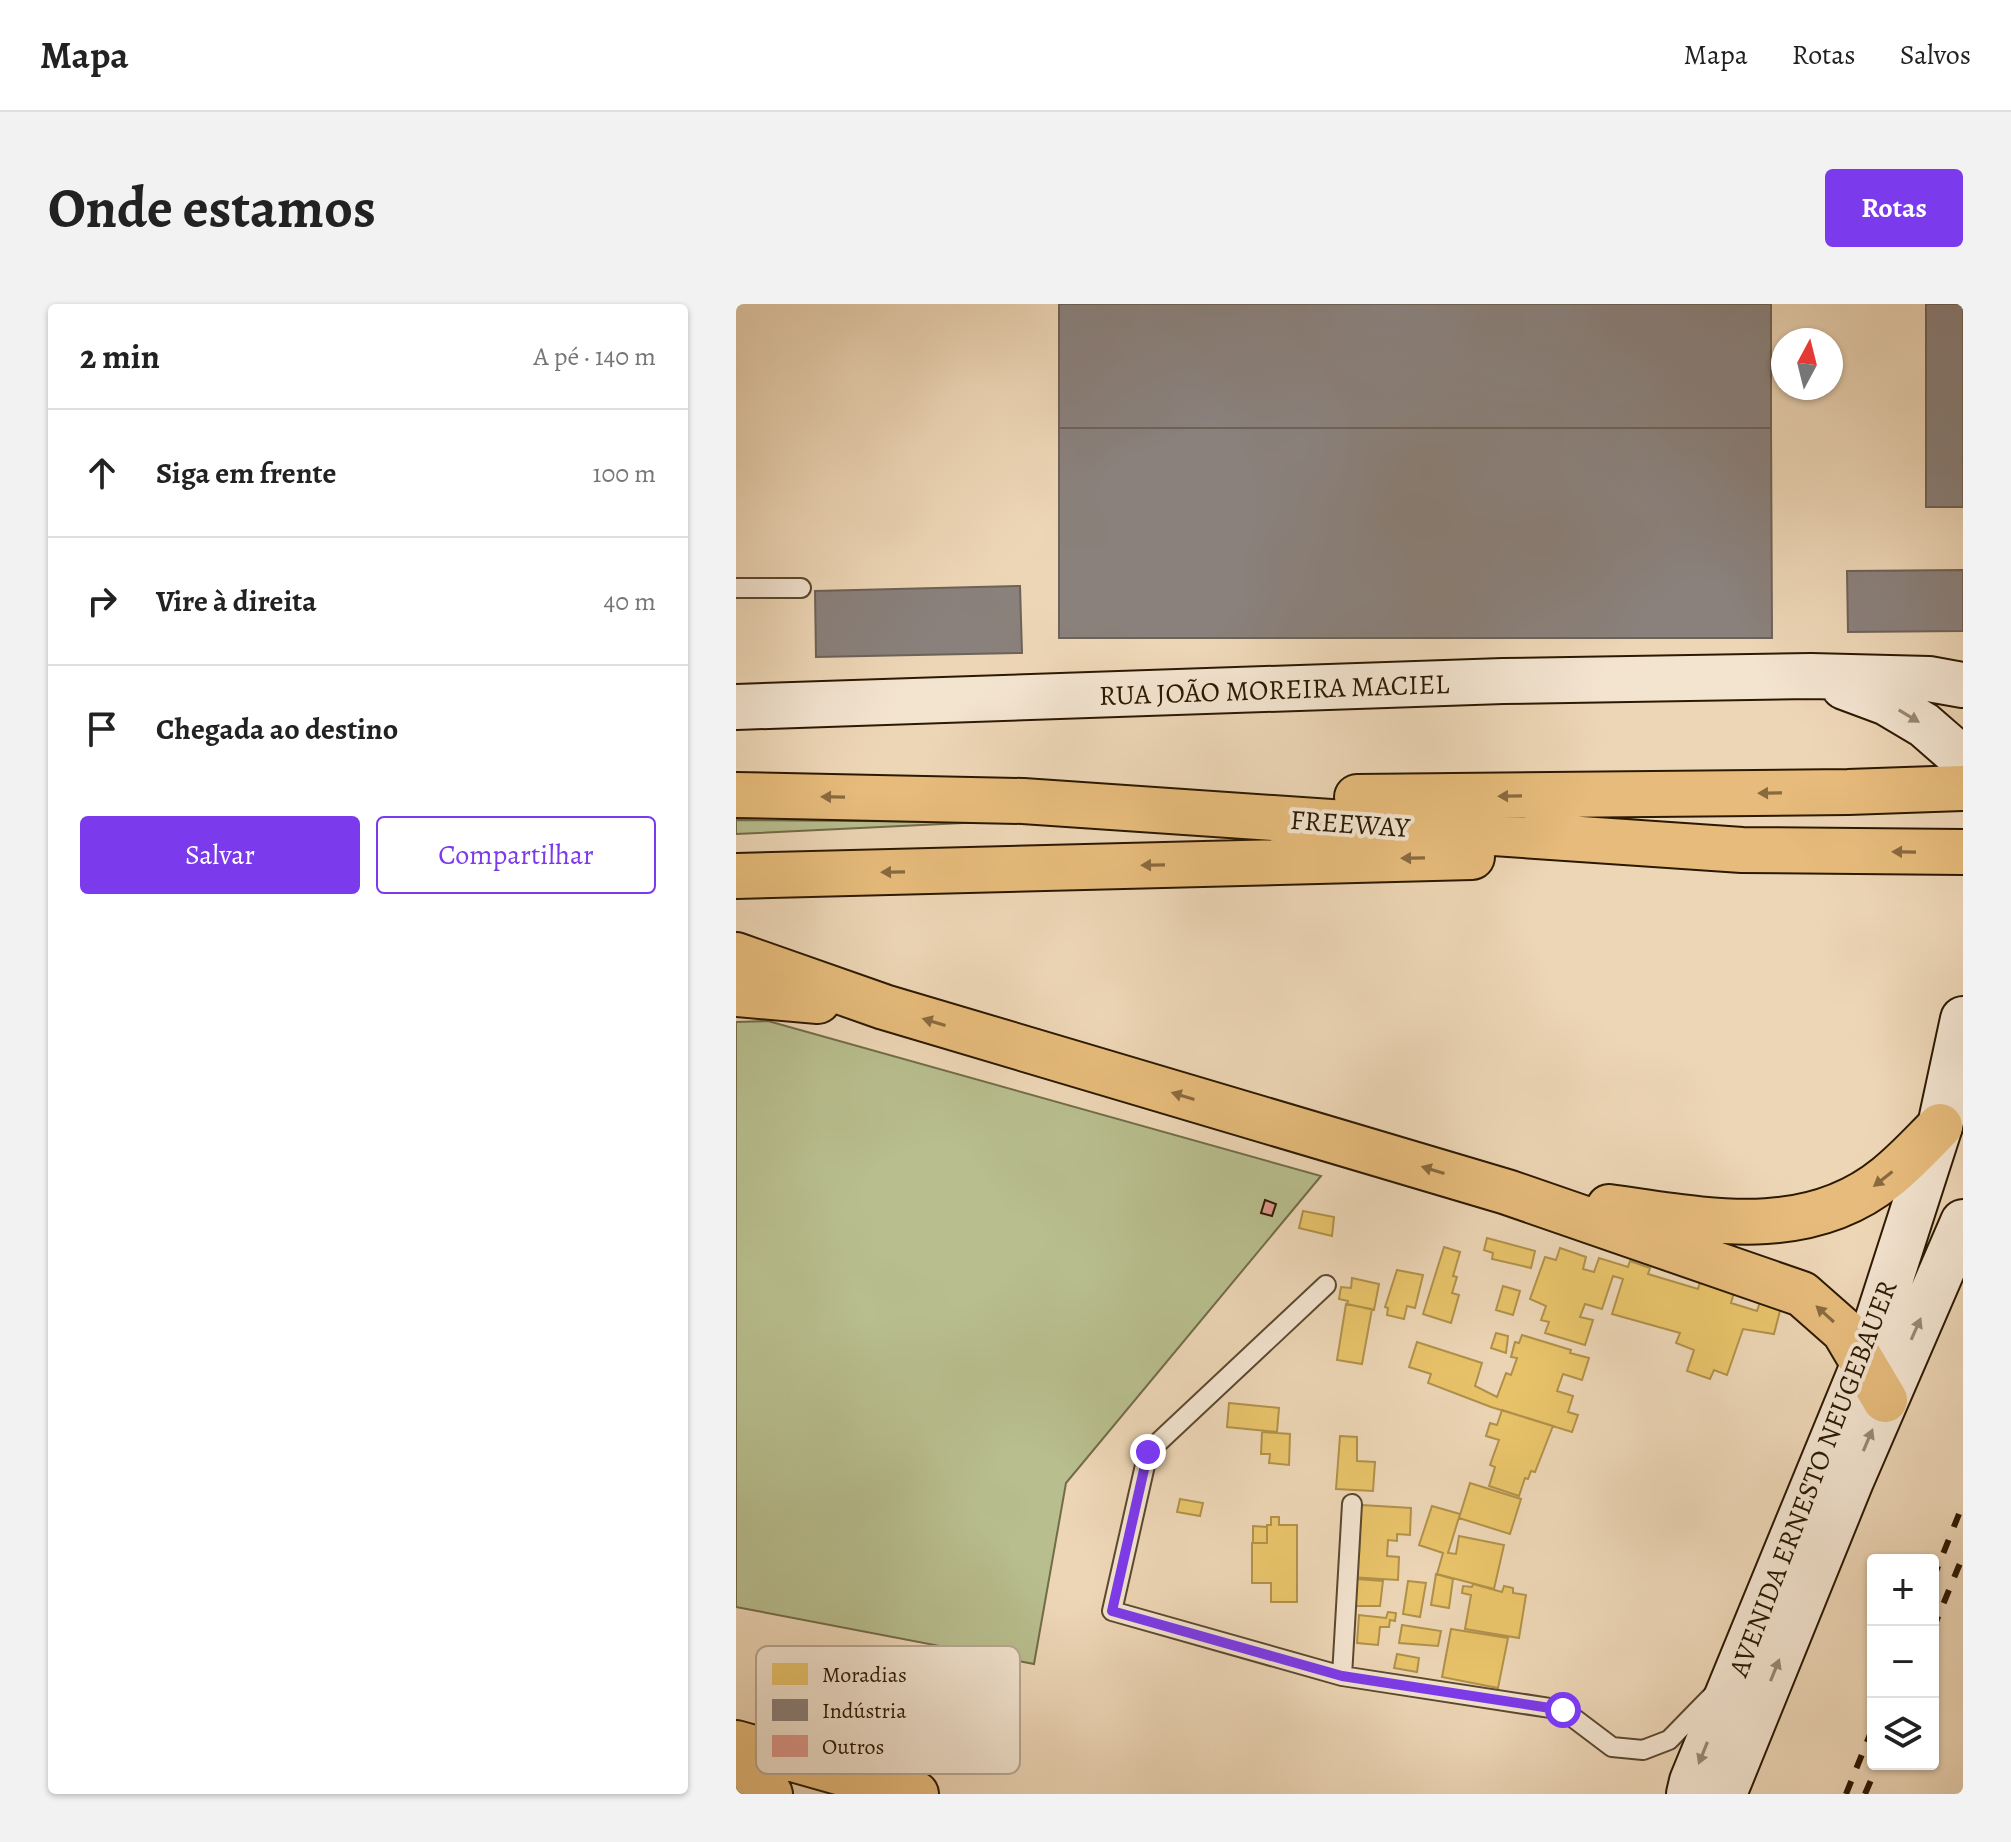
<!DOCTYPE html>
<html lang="pt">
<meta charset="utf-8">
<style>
body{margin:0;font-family:Alegreya,serif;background:#f2f2f2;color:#222}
.controls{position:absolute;right:24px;bottom:24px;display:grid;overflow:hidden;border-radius:8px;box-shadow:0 2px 6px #0004}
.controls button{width:72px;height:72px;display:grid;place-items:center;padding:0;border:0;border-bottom:2px solid #e0e0e0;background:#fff;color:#222;font:40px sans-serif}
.compass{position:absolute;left:1035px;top:24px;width:72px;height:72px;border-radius:50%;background:#fff;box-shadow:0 2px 6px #0004;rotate:7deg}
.stop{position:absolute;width:24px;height:24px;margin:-18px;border:6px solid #7c3aed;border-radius:50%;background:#fff}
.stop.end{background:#7c3aed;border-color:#fff;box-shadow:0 2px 8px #0008}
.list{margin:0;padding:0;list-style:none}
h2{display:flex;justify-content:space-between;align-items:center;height:104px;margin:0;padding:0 32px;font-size:34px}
h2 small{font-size:26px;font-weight:400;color:#767676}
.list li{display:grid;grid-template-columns:52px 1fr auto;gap:24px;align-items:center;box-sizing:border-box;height:128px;padding:0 32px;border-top:2px solid #e0e0e0}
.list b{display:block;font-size:30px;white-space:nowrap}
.list em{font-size:26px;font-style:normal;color:#767676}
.actions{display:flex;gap:16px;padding:24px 32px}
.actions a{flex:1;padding:18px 0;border:2px solid #7c3aed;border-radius:8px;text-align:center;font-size:28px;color:#7c3aed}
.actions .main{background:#7c3aed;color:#fff}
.icon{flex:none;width:44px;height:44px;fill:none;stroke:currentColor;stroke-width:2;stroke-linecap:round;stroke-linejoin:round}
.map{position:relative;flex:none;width:1227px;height:1490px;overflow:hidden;border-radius:8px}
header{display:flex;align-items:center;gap:48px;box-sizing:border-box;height:112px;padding:0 40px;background:#fff;border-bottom:2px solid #e0e0e0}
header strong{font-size:38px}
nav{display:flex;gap:44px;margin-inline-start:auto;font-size:28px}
.intro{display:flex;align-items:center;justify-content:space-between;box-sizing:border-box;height:192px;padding:0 48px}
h1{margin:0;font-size:56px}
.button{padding:20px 36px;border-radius:8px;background:#7c3aed;color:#fff;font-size:28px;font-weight:700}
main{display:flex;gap:48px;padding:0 48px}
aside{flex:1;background:#fff;border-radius:8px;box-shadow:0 2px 6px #0004}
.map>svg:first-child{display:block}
.green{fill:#b8be8e;stroke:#726c48;stroke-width:2}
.homes{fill:#e9c46a;stroke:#b0914a;stroke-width:2}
.industry{fill:#8a817c;stroke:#6e6257;stroke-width:2}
.building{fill:#de988c;stroke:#2c1901;stroke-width:2}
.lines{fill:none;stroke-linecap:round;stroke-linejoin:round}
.lane-casing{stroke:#5c482e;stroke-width:22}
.secondary-casing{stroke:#2c1901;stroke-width:48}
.highway-casing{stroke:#2c1901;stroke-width:48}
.lane{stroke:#f3e4d0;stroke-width:18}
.secondary{stroke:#f3e4d0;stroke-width:44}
.highway{stroke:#e6bb7b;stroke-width:44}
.rail{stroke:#2c1901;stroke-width:6;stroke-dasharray:14 14;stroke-linecap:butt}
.oneway{fill:#998973}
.oneway2{fill:#896a3e}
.route{stroke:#7c3aed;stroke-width:10}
.labels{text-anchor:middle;stroke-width:8;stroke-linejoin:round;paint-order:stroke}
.street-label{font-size:28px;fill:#2c1901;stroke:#f3e4d0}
.key{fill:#f3e4d0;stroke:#b7a792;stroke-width:2}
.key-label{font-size:22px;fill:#2c1901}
</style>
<header>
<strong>Mapa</strong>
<nav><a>Mapa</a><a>Rotas</a><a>Salvos</a></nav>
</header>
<div class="intro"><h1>Onde estamos</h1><a class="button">Rotas</a></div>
<main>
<aside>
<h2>2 min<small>A pé · 140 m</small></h2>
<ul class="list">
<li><svg class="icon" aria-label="ahead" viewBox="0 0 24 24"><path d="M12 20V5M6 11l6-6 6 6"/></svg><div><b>Siga em frente</b></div><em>100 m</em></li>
<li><svg class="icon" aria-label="right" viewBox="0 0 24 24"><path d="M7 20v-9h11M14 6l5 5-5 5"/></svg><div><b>Vire à direita</b></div><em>40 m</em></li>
<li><svg class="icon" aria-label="arrive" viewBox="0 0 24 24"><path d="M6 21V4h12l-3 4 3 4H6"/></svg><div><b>Chegada ao destino</b></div></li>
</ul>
<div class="actions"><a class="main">Salvar</a><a>Compartilhar</a></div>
</aside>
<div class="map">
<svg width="1227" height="1490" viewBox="0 0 1227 1490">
<rect width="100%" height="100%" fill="#edd6b6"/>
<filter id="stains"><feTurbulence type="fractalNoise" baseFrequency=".0025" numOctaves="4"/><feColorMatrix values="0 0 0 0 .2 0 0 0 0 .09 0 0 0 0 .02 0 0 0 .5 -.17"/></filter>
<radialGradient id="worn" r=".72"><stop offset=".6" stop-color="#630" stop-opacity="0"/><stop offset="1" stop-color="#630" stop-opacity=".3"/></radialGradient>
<path class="green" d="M0,516L248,518L0,530Z
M32,717L585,872L330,1179L298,1360L0,1303V718Z"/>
<path class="homes" d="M567,907L598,913L596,932L563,924Z
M751,934L799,947L795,964L756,955L757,949L748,946Z
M708,943L724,948L717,972L721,973L716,989L723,991L715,1019L687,1010Z
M824,944L850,953L847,965L858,968L863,954L892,963L894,957L914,964L912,970L962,985L965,975L999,985L995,999L1021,1007L1024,998L1045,1003L1038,1030L1007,1025L991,1071L978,1066L974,1075L951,1067L958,1046L940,1039L944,1029L876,1010L887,975L877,972L866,1005L849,1000L844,1013L857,1016L849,1041L809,1029L813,1018L805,1016L810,1002L794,995L809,953L820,956Z
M661,966L687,971L679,1004L671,1002L668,1015L651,1011L652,1004L649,1003Z
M616,974L643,980L638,1006L611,1000L612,997L603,995L605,983L615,984Z
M767,982L784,987L777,1011L760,1006Z
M610,1000L636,1005L626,1060L601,1056Z
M760,1029L772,1032L770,1049L755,1044Z
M786,1031L835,1046L834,1049L853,1054L846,1076L827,1070L821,1087L837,1092L832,1108L842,1111L836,1128L755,1103L692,1079L695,1070L673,1063L681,1038L746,1059L739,1082L761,1093L770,1069L775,1071L781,1054L775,1053L779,1038L783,1039Z
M493,1099L543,1104L541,1128L491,1123Z
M766,1106L817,1122L799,1168L795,1167L792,1175L789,1174L783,1192L753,1182L759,1163L754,1161L763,1136L750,1132L754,1119L761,1121Z
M526,1128L554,1130L553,1161L533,1159L534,1150H525Z
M604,1132L621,1133V1157L639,1158L637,1187L600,1185Z
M734,1179L785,1195L774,1230L723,1214Z
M444,1195L467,1199L464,1212L441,1208Z
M625,1201L675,1204L674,1231L661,1230V1237L652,1236L651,1252L663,1253L662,1276L614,1273L616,1250L623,1251Z
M696,1202L724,1210L712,1249L720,1250L723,1232L768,1241L758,1285L701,1270L707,1249L683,1241Z
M535,1213H543V1221H561V1298H535V1279H516V1239H531V1221H535Z
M517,1222L531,1223V1239H517Z
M700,1270L717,1275L713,1304L695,1301Z
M621,1275L647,1277L644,1302H619Z
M672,1277L690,1279L684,1313L667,1310Z
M737,1280L766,1288L768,1282L777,1284V1289L790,1291L783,1334L729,1325L735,1291L726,1289L727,1282L736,1283Z
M652,1308L660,1309L659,1317L654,1316L653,1323H644L642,1341L621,1339L623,1311L650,1314Z
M666,1321L705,1327L702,1342L663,1339Z
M715,1325L772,1334L762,1384L706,1373Z
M661,1350L683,1354L681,1368L658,1364Z"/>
<path class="industry" d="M323,0H1035V124H323Z
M1190,0H1227V203H1190Z
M323,124H1035L1036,334H323Z
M1227,266V327L1112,328L1111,267Z
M284,282L286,349L80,353L79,287Z"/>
<path class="building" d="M529,896L540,900L536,912L525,909Z"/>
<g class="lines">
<defs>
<path id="lane" d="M0,284H65
M590,981L412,1148L376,1307L606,1372L827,1406L876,1443L907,1446L933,1436L977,1391
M606,1372L616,1200"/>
<path id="secondary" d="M1108,383L1151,399L1188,421L1227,455
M0,403L767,377L1075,372L1193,375L1227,381
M953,1490L956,1477L1127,1061L1204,822L1227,715
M988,1490L1115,1177L1227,918"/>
<path id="highway" d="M0,491L287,497L1006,546L1227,548
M621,493L1112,488L1227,484
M0,572L736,553
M0,651L148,703L771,888L1066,990L1108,1027L1149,1096
M0,690L82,697
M873,903C967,916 1070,939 1151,873C1170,858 1187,839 1204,822
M0,1439L180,1490
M0,1482L34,1490"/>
</defs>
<use href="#lane" class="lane-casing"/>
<use href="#secondary" class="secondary-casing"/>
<use href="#highway" class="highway-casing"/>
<use href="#lane" class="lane"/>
<use href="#secondary" class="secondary"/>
<use href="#highway" class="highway"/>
<path class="rail" d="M1197,1275L1227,1200
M1197,1325L1227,1252
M1110,1490L1137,1423
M1129,1490L1142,1460"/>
</g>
<defs><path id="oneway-solid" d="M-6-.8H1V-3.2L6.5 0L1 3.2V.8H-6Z" transform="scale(2)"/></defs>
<g class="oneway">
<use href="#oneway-solid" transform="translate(1173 412) rotate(31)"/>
<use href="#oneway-solid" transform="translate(1180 1025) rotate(-66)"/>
<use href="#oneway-solid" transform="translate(1132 1136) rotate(-67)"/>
<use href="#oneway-solid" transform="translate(1039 1366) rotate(-68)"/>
<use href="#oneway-solid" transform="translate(967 1449) rotate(112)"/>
</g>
<g class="oneway2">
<use href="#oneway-solid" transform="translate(1034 489) rotate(179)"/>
<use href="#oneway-solid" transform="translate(774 492) rotate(179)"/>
<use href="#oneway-solid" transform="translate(97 493) rotate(-179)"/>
<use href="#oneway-solid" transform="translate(1168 548) rotate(-179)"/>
<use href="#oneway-solid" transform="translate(677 554) rotate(179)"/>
<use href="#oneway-solid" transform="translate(417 561) rotate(179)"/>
<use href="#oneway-solid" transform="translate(157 568) rotate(179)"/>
<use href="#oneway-solid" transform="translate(198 718) rotate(-163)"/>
<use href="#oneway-solid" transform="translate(447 792) rotate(-163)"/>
<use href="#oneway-solid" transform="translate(697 866) rotate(-163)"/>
<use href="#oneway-solid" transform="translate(1147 875) rotate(142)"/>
<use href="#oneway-solid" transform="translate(1089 1010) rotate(-138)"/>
</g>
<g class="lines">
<path class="route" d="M412,1148L376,1307L606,1372L827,1406"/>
</g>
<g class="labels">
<g class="street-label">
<text transform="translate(538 385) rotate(-2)" y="10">RUA JOÃO MOREIRA MACIEL</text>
<text transform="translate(614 519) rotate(4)" y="10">FREEWAY</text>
<text transform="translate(1076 1174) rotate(-69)" y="10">AVENIDA ERNESTO NEUGEBAUER</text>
</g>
</g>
<rect x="20" y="1342" width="264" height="128" rx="12" class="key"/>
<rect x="36" y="1359" width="36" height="22" fill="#e9c46a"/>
<rect x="36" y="1395" width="36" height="22" fill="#8a817c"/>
<rect x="36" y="1431" width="36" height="22" fill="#de988c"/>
<g class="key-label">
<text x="86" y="1378">Moradias</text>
<text x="86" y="1414">Indústria</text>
<text x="86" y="1450">Outros</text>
</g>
<rect width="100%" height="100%" filter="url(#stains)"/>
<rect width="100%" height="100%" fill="url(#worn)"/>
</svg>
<div class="controls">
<button>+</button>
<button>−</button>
<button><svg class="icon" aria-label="layers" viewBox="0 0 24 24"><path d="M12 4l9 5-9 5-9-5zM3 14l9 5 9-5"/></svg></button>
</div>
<svg class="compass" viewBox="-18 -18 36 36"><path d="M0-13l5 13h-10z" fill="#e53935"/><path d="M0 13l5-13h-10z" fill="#767676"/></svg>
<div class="stop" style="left:827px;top:1406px"></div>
<div class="stop end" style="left:412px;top:1148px"></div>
</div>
</main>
